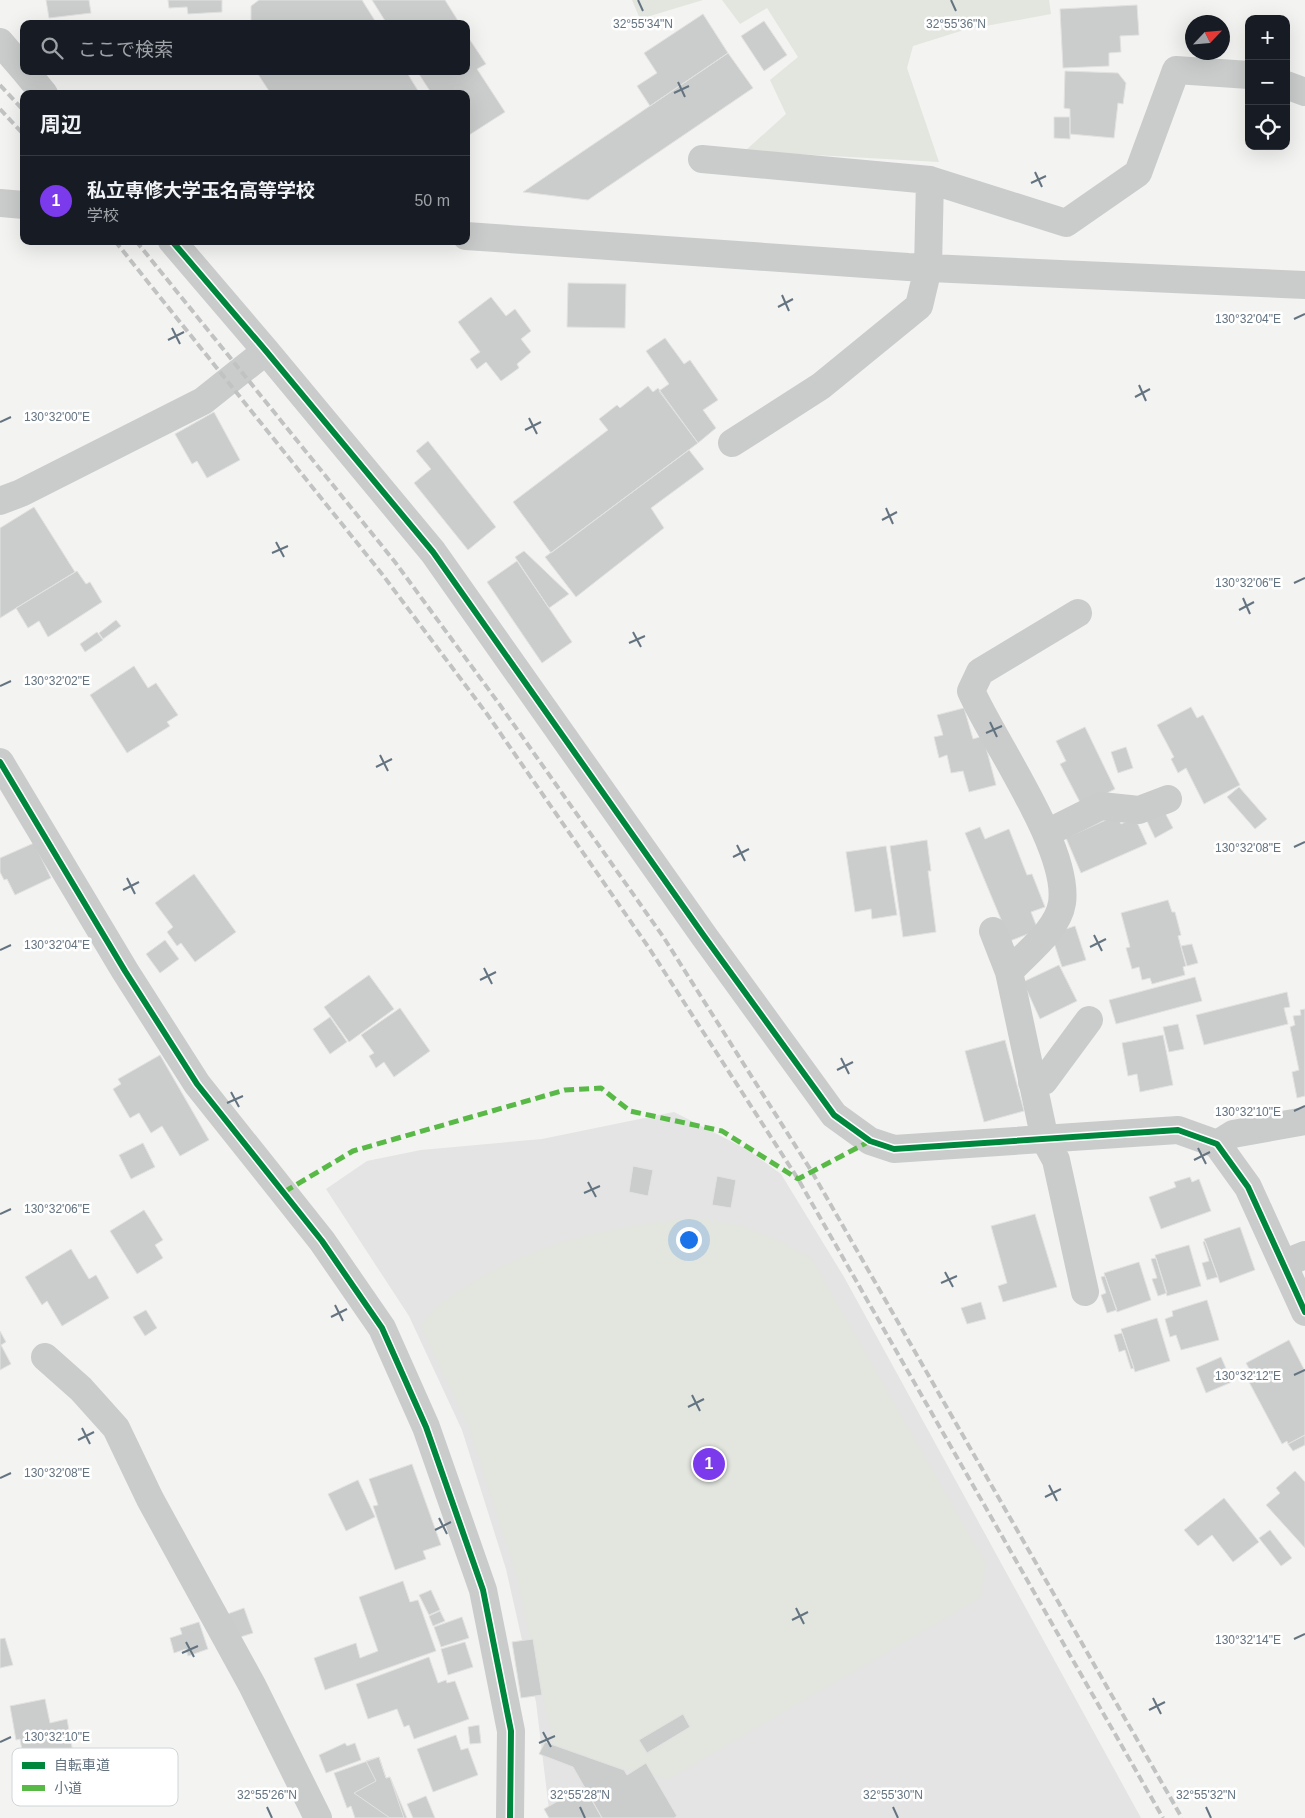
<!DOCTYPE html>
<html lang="ja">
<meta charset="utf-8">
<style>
body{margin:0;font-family:Arial,"Noto Sans JP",sans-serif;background:#20242c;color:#f1f3f6}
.controls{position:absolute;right:15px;top:15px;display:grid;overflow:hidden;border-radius:10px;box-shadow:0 5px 20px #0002}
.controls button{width:45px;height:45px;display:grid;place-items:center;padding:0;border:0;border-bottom:1px solid #363941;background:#171b24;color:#f1f3f6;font:25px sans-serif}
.compass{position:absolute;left:1185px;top:15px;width:45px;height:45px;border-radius:50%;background:#171b24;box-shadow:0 5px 20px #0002;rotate:64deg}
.you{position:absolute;left:688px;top:1239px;width:18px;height:18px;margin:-12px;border:4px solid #fff;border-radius:50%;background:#1a73e8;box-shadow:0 0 0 8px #1a73e833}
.badge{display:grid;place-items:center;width:32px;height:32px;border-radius:50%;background:#7c3aed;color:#fff;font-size:16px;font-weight:700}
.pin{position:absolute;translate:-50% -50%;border:2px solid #fff;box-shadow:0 1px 5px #0006}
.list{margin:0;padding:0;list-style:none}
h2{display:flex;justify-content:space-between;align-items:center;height:65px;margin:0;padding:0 20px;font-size:21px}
h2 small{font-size:16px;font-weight:400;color:#9ea1a6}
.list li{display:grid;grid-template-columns:32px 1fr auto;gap:15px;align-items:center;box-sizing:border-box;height:90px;padding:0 20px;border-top:1px solid #363941}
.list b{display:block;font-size:19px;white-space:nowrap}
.list p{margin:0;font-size:16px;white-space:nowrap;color:#9ea1a6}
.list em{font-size:16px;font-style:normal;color:#9ea1a6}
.icon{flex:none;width:28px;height:28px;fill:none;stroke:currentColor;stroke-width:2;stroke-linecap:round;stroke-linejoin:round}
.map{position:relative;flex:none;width:1305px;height:1818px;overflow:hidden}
.search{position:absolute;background:#171b24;box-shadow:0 5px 20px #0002;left:20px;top:20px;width:450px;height:55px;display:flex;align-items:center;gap:12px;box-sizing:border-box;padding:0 18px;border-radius:10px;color:#9ea1a6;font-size:19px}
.panel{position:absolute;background:#171b24;box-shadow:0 5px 20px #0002;left:20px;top:90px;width:450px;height:155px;border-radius:10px}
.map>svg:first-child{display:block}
.built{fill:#e3e4e3}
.green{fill:#e2e6df}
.building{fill:#cbcdcd;stroke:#e2e2e1}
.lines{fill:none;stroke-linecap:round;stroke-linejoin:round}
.minor{stroke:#cacccc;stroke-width:28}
.rail{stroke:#c1c2c2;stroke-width:4;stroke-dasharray:8 4;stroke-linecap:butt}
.quiet{stroke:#58b947;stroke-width:5;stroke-dasharray:10 5;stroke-linecap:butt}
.cycleway-casing{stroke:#fff;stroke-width:9}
.cycleway{stroke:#00873e;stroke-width:6}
.ticks{fill:none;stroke:#637380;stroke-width:2}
.key{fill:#fff;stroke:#d0d5d9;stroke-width:1}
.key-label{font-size:14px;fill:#637380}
.ticks-label{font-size:12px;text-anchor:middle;fill:#637380;stroke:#fff;stroke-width:5;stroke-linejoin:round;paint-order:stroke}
</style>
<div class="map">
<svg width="1305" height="1818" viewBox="0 0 1305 1818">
<rect width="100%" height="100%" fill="#f3f3f1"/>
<path class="built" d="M674,1112L748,1150L781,1174L844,1277L1141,1818H550L536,1702L506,1569L462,1430L409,1316L326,1189L367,1161L421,1150L542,1139Z"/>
<path class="green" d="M632,0H703L640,19Z
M722,0H1049L1051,14L964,30L913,46L907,68L939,162L745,151L786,114L770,80L798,57L767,8L740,24Z
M695,1218L743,1226L781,1242L812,1259L986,1564L980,1598L668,1779L555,1751L516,1574L469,1427L421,1327C426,1313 444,1301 456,1293C528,1244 609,1226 695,1218Z"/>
<path class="building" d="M46,0H89L91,13L49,18Z
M168,0H222V12L188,14L187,7L169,8Z
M259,0H362L377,24H251V6Z
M372,0H445L460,24H387Z
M1137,5L1139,35L1120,36L1121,52L1109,53V66L1063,68L1060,9Z
M703,14L728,53L650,106L637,86L657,73L644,53Z
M764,21L787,55L764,71L741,36Z
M466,34L486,64L477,69L505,112L466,137V94H432L417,71H466Z
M728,53L753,88L588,200L523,192Z
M256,71H406L420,94H271Z
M1065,71L1118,73L1126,83L1123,104L1118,103L1114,138L1070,134V109L1064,108Z
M1054,117H1070V139L1054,138Z
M568,283L626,284L625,328L567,327Z
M491,297L506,316L515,309L531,331L521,339L531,352L517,364L519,368L501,381L486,362L477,369L470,359L480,352L458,322Z
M665,338L684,364L690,360L718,400L703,410L716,428L698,443L659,391L669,384L646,351Z
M648,386L653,392L658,388L698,443L551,553L513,502L608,430L599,419L617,405L620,408Z
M214,412L240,460L207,478L197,461L192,464L175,434Z
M428,441L496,527L468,550L414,483L431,469L416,451Z
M689,450L704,469L651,508L664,528L576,597L545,557Z
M34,507L75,572L0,618V528Z
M524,551L569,594L549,608L515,557Z
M517,561L572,642L542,663L487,582Z
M77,571L86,584L90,582L102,602L48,637L39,621L28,628L16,608Z
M116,620L121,626L103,639L99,633Z
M97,632L103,640L85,652L80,644Z
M134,666L148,688L156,683L178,715L167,722L170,726L127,753L90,695Z
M1191,707L1197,718L1203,715L1240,785L1204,804L1186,768L1178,773L1171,759L1174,757L1157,725Z
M964,708L973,739L983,736L996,785L969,792L963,771L951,773L947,755L939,758L934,737L943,735L937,715Z
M1085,727L1115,789L1082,806L1060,764L1066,761L1056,741Z
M1126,747L1133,768L1118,773L1111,752Z
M1239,787L1267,819L1255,829L1227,797Z
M1163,809L1173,828L1155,838L1145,817Z
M1117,815L1121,824L1135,818L1147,844L1081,873L1066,838Z
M980,827L985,839L1009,829L1027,875L1032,874L1045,907L1031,912L1038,930L1010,941L965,833Z
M927,840L931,871H928L936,932L903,937L890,846Z
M34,843L51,878L15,895L7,879L4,880L0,872V858Z
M886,846L897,915L872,919L871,909L855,912L846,852Z
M194,874L236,932L195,962L181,943L177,946L167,932L173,927L155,903Z
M1168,900L1172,912H1175L1181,935L1178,936L1186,966L1183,967L1185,975L1152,984L1150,978L1142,980L1139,967L1132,969L1126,948L1130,947L1121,913Z
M1075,926L1086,960L1062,967L1051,934Z
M165,940L179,959L160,973L146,954Z
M1192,944L1198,963L1187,966L1181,946Z
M1059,965L1077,1001L1040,1019L1023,982Z
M369,975L394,1009L349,1042L324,1007Z
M1195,977L1202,1001L1116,1024L1109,1000Z
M1287,992L1290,1007L1284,1008L1288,1024L1204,1045L1196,1015Z
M400,1008L430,1051L394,1077L384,1062L376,1068L369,1056L374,1053L361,1035Z
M1305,1009V1096L1297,1098L1292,1072L1299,1070L1290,1027L1295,1025L1293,1016L1301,1015L1300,1010Z
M330,1017L347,1042L330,1054L313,1029Z
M1178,1024L1184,1049L1169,1052L1163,1027Z
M1163,1035L1173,1085L1140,1092L1137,1074L1128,1076L1122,1043Z
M1005,1040L1024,1111L984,1122L965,1051Z
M160,1055L209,1140L180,1156L162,1126L151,1133L139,1113L130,1118L113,1089L121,1084L118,1079Z
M143,1143L155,1167L131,1179L119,1155Z
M633,1166L653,1170L648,1196L629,1192Z
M717,1176L736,1180L731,1208L712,1205Z
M1190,1177L1192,1182L1199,1179L1211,1211L1161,1229L1149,1197L1176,1187L1174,1182Z
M144,1210L163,1240L155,1245L163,1258L137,1274L110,1231Z
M1035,1214L1057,1287L1003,1302L998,1286L1007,1283L991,1226Z
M1240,1227L1255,1270L1220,1283L1204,1239Z
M1205,1241L1218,1277L1207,1280L1202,1263L1209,1261L1203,1242Z
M1189,1245L1201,1286L1167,1296L1155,1255Z
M71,1249L89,1279L96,1275L109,1298L62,1326L47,1301L42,1305L25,1277Z
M1156,1258L1167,1293L1158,1296L1152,1279L1157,1278L1151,1259Z
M1139,1262L1151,1300L1117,1312L1104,1273Z
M1105,1276L1117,1310L1107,1313L1101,1295L1106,1293L1101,1277Z
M1207,1300L1219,1340L1181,1350L1176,1335L1170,1337L1165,1319L1173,1316L1172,1311Z
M981,1302L986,1319L967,1324L961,1308Z
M146,1310L157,1328L145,1336L133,1317Z
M1157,1318L1170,1361L1135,1372L1121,1329Z
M0,1331L6,1342L1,1345L11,1364L0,1370Z
M1122,1333L1134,1368L1131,1369L1125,1350L1119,1352L1114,1335Z
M1289,1340L1305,1371V1435L1288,1444L1287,1441L1282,1444L1249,1382L1255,1380L1246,1363Z
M1221,1357L1232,1382L1206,1393L1196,1368Z
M1305,1435V1445L1293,1451L1288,1444Z
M412,1464L441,1545L423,1551L426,1559L395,1570L373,1506L378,1505L369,1479Z
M1295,1471L1305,1482V1548L1266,1505L1280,1493L1276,1488Z
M358,1480L375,1517L346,1531L328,1494Z
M1224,1498L1259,1542L1233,1562L1212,1535L1198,1546L1184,1530Z
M1270,1530L1292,1558L1281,1566L1259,1538Z
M403,1581L410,1602L418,1600L436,1651L325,1690L314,1658L356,1643L360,1658L378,1651L359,1597Z
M431,1590L440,1610L429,1615L419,1595Z
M244,1608L253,1633L231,1640L222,1616Z
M440,1611L445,1621L433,1626L429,1616Z
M462,1617L469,1638L441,1647L434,1627Z
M199,1622L208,1649L188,1656L186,1649L174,1653L170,1638L182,1634L180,1628Z
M5,1638L13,1665L0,1668V1639Z
M533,1639L542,1695L521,1698L512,1642Z
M465,1642L473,1667L448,1675L441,1649Z
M429,1657L438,1683L446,1680L447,1683L455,1681L469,1719L414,1739L409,1725L404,1727L397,1709L368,1719L356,1684Z
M45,1699L50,1723L67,1719L80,1792L31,1801L20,1739L16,1740L10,1706Z
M683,1714L690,1727L647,1753L639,1740Z
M479,1725L481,1743L470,1744L468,1727Z
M456,1735L461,1750L468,1748L478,1775L433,1792L417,1749Z
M545,1742L624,1770L627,1775L646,1763L677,1816L674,1818H602L573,1767L539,1754Z
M345,1743L347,1746L355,1743L361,1760L326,1773L319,1755Z
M379,1757L386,1778L390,1777L404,1818H355L351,1806L347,1808L334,1773Z
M379,1757L386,1778L390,1777L407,1818H390L354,1793L376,1781L366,1761Z
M584,1786L602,1818H549L544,1809Z
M426,1796L435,1818H413L407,1804Z"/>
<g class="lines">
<path class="minor" d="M0,42L24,70
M25,71L44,94
M1286,85L1305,92
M702,159L930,180L1066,223L1138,173L1176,70L1249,75
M0,203L24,205
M466,236L908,267L1305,285
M172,241L266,351L433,552L704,936L834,1115L870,1141L894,1149L1178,1130L1217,1144L1248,1187L1305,1312
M732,443L821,386L919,306L928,268L930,180
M0,501L21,493L203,401L266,351
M0,762L125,971L197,1084L322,1241L382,1328L426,1427L483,1590L511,1731L510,1818
M1047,833L1101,806L1139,810L1168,799
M993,931L1009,972L1045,1140L1056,1160L1085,1292
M1009,972C1026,953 1058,930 1062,903C1070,849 994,743 971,691L980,672L1078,613
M1032,1082L1044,1081L1089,1020
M1217,1144L1233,1134L1305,1121
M1283,1264L1305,1255
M45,1357L81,1389L116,1428L150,1499L252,1685L318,1818"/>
<path class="rail" d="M0,85L24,111
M0,109L24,135
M115,241L382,574L487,714L649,948L798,1179L1163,1818
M136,241L395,562L500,705L664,938L812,1172L1182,1818"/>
<path class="quiet" d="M284,1192L353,1151L565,1090L601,1088L630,1111L722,1131L798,1179L870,1141"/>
<defs>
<path id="cycleway" d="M172,241L266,351L433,552L704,936L834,1115L870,1141L894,1149L1178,1130L1217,1144L1248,1187L1305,1312
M0,762L125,971L197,1084L322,1241L382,1328L426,1427L483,1590L511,1731L510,1818"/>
</defs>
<use href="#cycleway" class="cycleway-casing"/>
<use href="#cycleway" class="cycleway"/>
</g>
<path class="ticks" d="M638,0L643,11M951,0L956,11M678,82L685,97M674,93L689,86M1035,172L1042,187M1031,183L1046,176M782,295L789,311M778,307L793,299M1294,319L1305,314M172,328L180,344M168,340L184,332M1139,385L1146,401M1135,397L1150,389M529,418L537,434M0,422L11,417M525,430L541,422M886,508L893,524M882,520L897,512M276,542L284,557M272,553L288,546M1294,583L1305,578M1243,598L1250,614M1239,610L1254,602M633,632L641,647M629,643L645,636M0,686L11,681M990,722L997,737M986,733L1002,726M380,755L388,771M376,767L392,759M737,845L745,861M1294,847L1305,842M733,857L749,849M127,878L135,894M123,890L139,882M1094,935L1102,951M1090,947L1106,939M0,950L11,945M484,968L492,984M480,980L496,972M841,1058L849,1074M837,1070L853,1062M231,1092L239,1107M227,1103L243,1096M1294,1111L1305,1106M1198,1148L1206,1164M1194,1160L1210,1152M588,1182L596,1197M584,1193L600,1186M0,1214L11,1209M945,1272L953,1287M941,1283L957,1276M335,1305L343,1321M331,1317L347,1309M1294,1375L1305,1370M692,1395L700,1411M688,1407L704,1399M82,1428L90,1444M78,1440L94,1432M0,1478L11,1473M1049,1485L1057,1501M1045,1497L1061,1489M439,1518L447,1534M435,1530L451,1522M796,1608L804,1624M792,1620L808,1612M1294,1639L1305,1634M186,1642L194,1657M182,1653L198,1646M1153,1698L1161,1714M1149,1710L1165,1702M543,1732L551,1747M0,1742L11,1737M539,1743L555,1736M267,1807L272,1818M580,1807L585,1818M893,1807L898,1818M1206,1807L1211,1818"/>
<rect x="12" y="1748" width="166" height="58" rx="8" class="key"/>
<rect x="22" y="1762" width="23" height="7" fill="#00873e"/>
<rect x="22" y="1785" width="23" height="6" fill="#58b947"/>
<g class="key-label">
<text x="54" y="1770">自転車道</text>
<text x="54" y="1793">小道</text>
</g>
<g class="ticks-label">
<text x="643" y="28">32°55'34"N</text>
<text x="956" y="28">32°55'36"N</text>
<text x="1248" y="323">130°32'04"E</text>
<text x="57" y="421">130°32'00"E</text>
<text x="1248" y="587">130°32'06"E</text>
<text x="57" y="685">130°32'02"E</text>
<text x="1248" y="852">130°32'08"E</text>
<text x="57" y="949">130°32'04"E</text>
<text x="1248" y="1116">130°32'10"E</text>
<text x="57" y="1213">130°32'06"E</text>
<text x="1248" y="1380">130°32'12"E</text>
<text x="57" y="1477">130°32'08"E</text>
<text x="1248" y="1644">130°32'14"E</text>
<text x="57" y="1741">130°32'10"E</text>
<text x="267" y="1799">32°55'26"N</text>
<text x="580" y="1799">32°55'28"N</text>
<text x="893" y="1799">32°55'30"N</text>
<text x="1206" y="1799">32°55'32"N</text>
</g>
</svg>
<div class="controls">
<button>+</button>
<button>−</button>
<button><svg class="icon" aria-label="locate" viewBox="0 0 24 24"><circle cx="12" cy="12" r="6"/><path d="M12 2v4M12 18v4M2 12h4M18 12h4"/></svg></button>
</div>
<svg class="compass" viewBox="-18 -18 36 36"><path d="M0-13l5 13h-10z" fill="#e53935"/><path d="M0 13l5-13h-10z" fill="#9ea1a6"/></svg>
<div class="you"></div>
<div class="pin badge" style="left:709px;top:1464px">1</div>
<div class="search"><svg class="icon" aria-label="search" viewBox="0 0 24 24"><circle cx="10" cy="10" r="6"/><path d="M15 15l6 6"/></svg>ここで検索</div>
<section class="panel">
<h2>周辺<small></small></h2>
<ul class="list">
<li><span class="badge">1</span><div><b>私立専修大学玉名高等学校</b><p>学校</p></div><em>50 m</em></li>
</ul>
</section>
</div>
